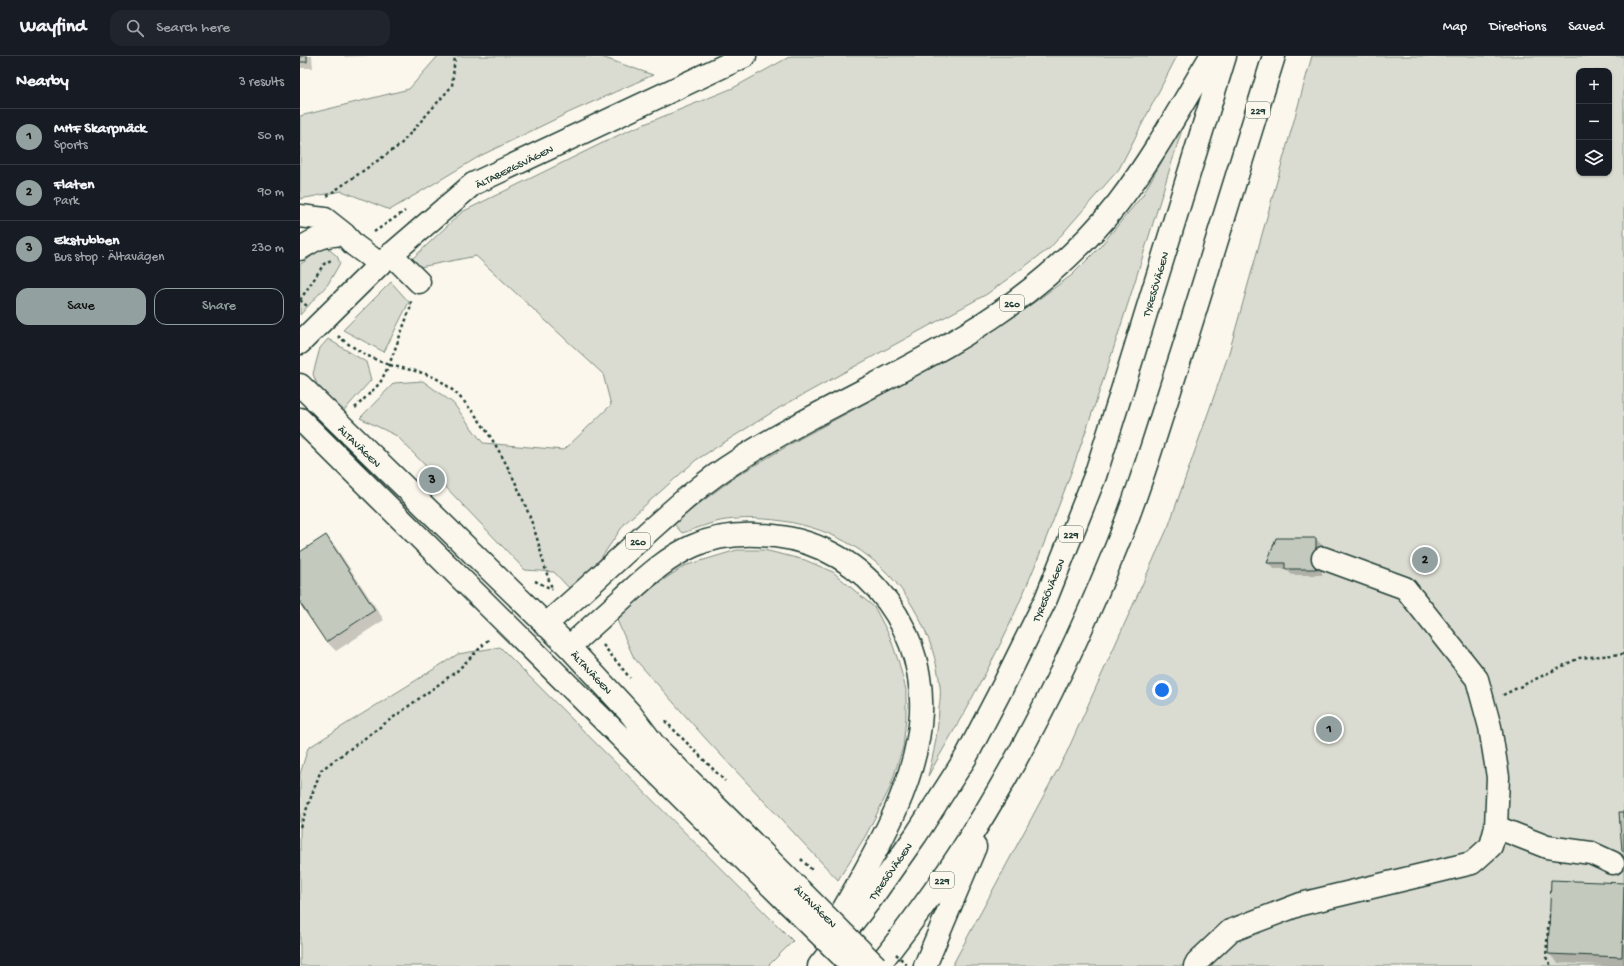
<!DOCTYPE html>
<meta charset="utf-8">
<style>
body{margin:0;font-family:"Gochi Hand",sans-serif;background:#20242c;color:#f1f3f6}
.controls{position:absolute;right:12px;top:12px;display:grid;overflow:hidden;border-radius:8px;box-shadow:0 1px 3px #0004}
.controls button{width:36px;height:36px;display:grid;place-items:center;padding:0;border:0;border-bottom:1px solid #363941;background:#171b24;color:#f1f3f6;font:20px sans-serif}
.you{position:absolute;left:862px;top:634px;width:14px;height:14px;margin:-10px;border:3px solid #fff;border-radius:50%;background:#1a73e8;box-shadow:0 0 0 6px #1a73e833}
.badge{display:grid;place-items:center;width:26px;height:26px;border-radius:50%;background:#92a19f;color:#111;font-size:13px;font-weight:700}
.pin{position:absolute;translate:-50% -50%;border:2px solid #fff;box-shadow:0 1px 4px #0006}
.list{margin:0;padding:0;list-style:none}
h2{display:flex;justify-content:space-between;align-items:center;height:52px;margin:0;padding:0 16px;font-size:17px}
h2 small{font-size:13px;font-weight:400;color:#9ea1a6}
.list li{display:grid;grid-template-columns:26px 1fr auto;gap:12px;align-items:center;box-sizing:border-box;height:56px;padding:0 16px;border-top:1px solid #363941}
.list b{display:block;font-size:15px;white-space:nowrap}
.list p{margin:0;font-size:13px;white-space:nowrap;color:#9ea1a6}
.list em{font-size:13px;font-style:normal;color:#9ea1a6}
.actions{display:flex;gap:8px;padding:12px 16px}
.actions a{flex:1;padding:9px 0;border:1px solid #92a19f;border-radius:12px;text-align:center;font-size:14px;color:#92a19f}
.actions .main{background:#92a19f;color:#111}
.icon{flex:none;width:22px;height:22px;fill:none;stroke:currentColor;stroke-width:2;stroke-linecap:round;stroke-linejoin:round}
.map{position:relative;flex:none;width:1324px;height:910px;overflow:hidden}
header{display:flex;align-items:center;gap:24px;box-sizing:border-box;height:56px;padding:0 20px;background:#171b24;border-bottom:1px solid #363941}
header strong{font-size:19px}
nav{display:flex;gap:22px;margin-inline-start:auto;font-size:14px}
.search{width:280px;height:36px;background:#20242c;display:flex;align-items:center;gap:10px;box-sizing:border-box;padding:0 14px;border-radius:12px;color:#9ea1a6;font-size:15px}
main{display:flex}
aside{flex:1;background:#171b24}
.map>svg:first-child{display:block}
.green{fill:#dbdcd1;stroke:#7d8c82;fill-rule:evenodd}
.shadow{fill:#0003}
.building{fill:#c4c9be;stroke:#1f3d34}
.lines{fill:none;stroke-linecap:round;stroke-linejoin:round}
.minor-casing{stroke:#1f3d34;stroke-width:25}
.major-casing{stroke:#1f3d34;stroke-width:25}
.highway-casing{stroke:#1f3d34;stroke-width:25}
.path{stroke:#1f3d34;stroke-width:2.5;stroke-dasharray:3 3;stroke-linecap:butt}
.minor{stroke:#fbf7ec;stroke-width:22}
.major{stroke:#fbf7ec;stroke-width:22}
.highway{stroke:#fbf7ec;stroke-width:22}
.major-bridge-casing{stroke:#1f3d34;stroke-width:25;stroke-linecap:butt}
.path-bridge{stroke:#1f3d34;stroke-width:2.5;stroke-dasharray:3 3;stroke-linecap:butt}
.major-bridge{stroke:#fbf7ec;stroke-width:22}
.labels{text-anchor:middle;stroke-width:3.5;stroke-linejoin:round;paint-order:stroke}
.shield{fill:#fbf7ec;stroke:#61756b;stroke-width:1}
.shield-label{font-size:10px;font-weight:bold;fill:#1f3d34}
.street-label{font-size:11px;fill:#1f3d34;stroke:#fbf7ec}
</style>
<header>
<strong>Wayfind</strong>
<div class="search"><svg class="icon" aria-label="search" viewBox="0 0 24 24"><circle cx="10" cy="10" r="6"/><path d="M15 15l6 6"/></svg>Search here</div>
<nav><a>Map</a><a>Directions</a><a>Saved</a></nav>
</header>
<main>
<aside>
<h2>Nearby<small>3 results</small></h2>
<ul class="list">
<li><span class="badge">1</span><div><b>MHF Skarpnäck</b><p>Sports</p></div><em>50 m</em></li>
<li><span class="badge">2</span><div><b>Flaten</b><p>Park</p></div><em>90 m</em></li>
<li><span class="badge">3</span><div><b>Ekstubben</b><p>Bus stop · Ältavägen</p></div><em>230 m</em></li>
</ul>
<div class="actions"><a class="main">Save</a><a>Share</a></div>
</aside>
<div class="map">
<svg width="1324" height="910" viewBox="0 0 1324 910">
<rect width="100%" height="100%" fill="#fbf7ec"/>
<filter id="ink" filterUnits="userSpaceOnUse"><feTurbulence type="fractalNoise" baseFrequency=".025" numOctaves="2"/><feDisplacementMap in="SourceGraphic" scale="8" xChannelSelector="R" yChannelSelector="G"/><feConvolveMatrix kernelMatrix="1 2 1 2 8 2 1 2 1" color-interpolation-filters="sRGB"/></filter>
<g filter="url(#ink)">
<path class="green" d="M138,0H299L353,19L268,57L180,100L90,154L42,135L0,143V60L109,33Z
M491,0H877L819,113L750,192L687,238L479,352L396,404L325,467L290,518L269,532L254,516L225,514L97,380L60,362L94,327L123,325L153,347L183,387L264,394L311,349L303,318L176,200L120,211L112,203L162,156L325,76L433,32Z
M1012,0H1324V910H652L766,698L869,469L928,300ZM1279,15H1309V117H1279Z
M884,67C833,230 786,395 717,552C692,610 659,665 628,720C634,696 638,677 639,652C640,645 641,637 640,630C635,582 608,530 569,501C530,470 474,458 426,464C411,466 396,473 382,477L373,467L435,421L501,382L653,300L711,263L772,219L799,192L842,140Z
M25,190L37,200L40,207L28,228L0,259V208L4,206Z
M91,226L109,246L84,296L43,274Z
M28,283L66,306L71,324L41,358L21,339L13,318L20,292Z
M437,494H464L505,504L533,516L575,552L590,581L599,607L606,634V662L603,691L590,732L566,779L538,824L406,683L334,602L316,562L353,531L384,510Z
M200,591L493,885L468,910H0V718L8,692L158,598Z"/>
<path class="shadow" d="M0,0H12L13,12H0Z
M44,0H70L45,1Z
M26,481L35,490L84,564L36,595L27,586L0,545V497Z
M1016,483L1022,489V519H992L986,513H974L968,507Z
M1252,825L1324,828V910L1258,907L1249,898Z"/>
<path class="building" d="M0,0H7V6H0Z
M26,479L75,554L26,586L0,547V496Z
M976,482H1016V513H985V507H967Z
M1319,756H1324V795H1322Z
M1251,824L1324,827L1322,901L1248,898Z"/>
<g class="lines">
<defs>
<path id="minor" d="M0,160L25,163L44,178L54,189L80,208
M0,193C16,182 25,179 44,178
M91,198L119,226
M0,287L80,208L173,128L445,0
M1196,771L1247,791L1291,797L1313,807
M895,910L897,906L930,875L1001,848L1172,807L1191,790L1196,771L1198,721L1190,671L1177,623L1105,532L1023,502"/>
<path id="major" d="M0,329L269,591L330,657L355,690L500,834
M0,363L489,848"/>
<path id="highway" d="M245,569C280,539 314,507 348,476C376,451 403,426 435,406C509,358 591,324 666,278C721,245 778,198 818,147C853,101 881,50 911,0
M269,591C287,574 306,558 324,541C345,522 366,502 393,490C413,481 437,478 458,479C554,480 625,562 621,656C618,734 565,813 528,881
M519,910L571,843L616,779L666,701L703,630L746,543L795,420L831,306L925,0
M578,910C606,874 633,838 658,800C718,708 768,608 810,506C839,438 859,367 882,297C913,198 944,99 974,0
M625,910L675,791"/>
</defs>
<use href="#minor" class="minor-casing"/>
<use href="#major" class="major-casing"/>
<use href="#highway" class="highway-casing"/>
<path class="path" d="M27,140L100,89L152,30L155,0
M74,176L105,155
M0,244L7,250
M0,244L24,208L33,203
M38,280C51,291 73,304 90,309C107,314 124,315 139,324C181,350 219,427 234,473C241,493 244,514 253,534
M55,352L80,327L89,309L110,253L111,245
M235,525L252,533
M303,589L330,622
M1203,639L1279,602L1324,598
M365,665L425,725
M0,771L21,714L157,615L190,582
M1249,859L1246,901L1251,910"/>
<use href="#minor" class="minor"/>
<use href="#major" class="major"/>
<use href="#highway" class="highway"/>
<defs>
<path id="major-bridge" d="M500,834L576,910
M489,848L552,910"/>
</defs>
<use href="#major-bridge" class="major-bridge-casing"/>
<path class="path-bridge" d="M501,803L512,814
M596,898L608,910"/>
<use href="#major-bridge" class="major-bridge"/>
</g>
</g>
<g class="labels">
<g class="shield">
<rect x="946" y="46" width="24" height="16" rx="3"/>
<rect x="700" y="239" width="24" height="16" rx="3"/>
<rect x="759" y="470" width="24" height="16" rx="3"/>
<rect x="326" y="477" width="24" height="16" rx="3"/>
<rect x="630" y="816" width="24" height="16" rx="3"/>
</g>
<g class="shield-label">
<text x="958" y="58">229</text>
<text x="712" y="251">260</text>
<text x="771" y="482">229</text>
<text x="338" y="489">260</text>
<text x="642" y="828">229</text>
</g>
<g class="street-label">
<text transform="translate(214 110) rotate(-26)" y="4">ÄLTABERGSVÄGEN</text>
<text transform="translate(855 228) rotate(-73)" y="4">TYRESÖVÄGEN</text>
<text transform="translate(60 390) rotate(44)" y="4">ÄLTAVÄGEN</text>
<text transform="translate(748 534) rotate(-67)" y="4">TYRESÖVÄGEN</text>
<text transform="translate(292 616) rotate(47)" y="4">ÄLTAVÄGEN</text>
<text transform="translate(590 815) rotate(-55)" y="4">TYRESÖVÄGEN</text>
<text transform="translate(516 850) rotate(45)" y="4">ÄLTAVÄGEN</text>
</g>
</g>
</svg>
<div class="controls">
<button>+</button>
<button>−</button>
<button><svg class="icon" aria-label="layers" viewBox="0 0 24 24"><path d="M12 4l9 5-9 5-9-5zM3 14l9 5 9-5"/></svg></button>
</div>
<div class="you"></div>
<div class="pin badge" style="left:1029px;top:673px">1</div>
<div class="pin badge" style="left:1125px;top:504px">2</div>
<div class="pin badge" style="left:132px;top:424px">3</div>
</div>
</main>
